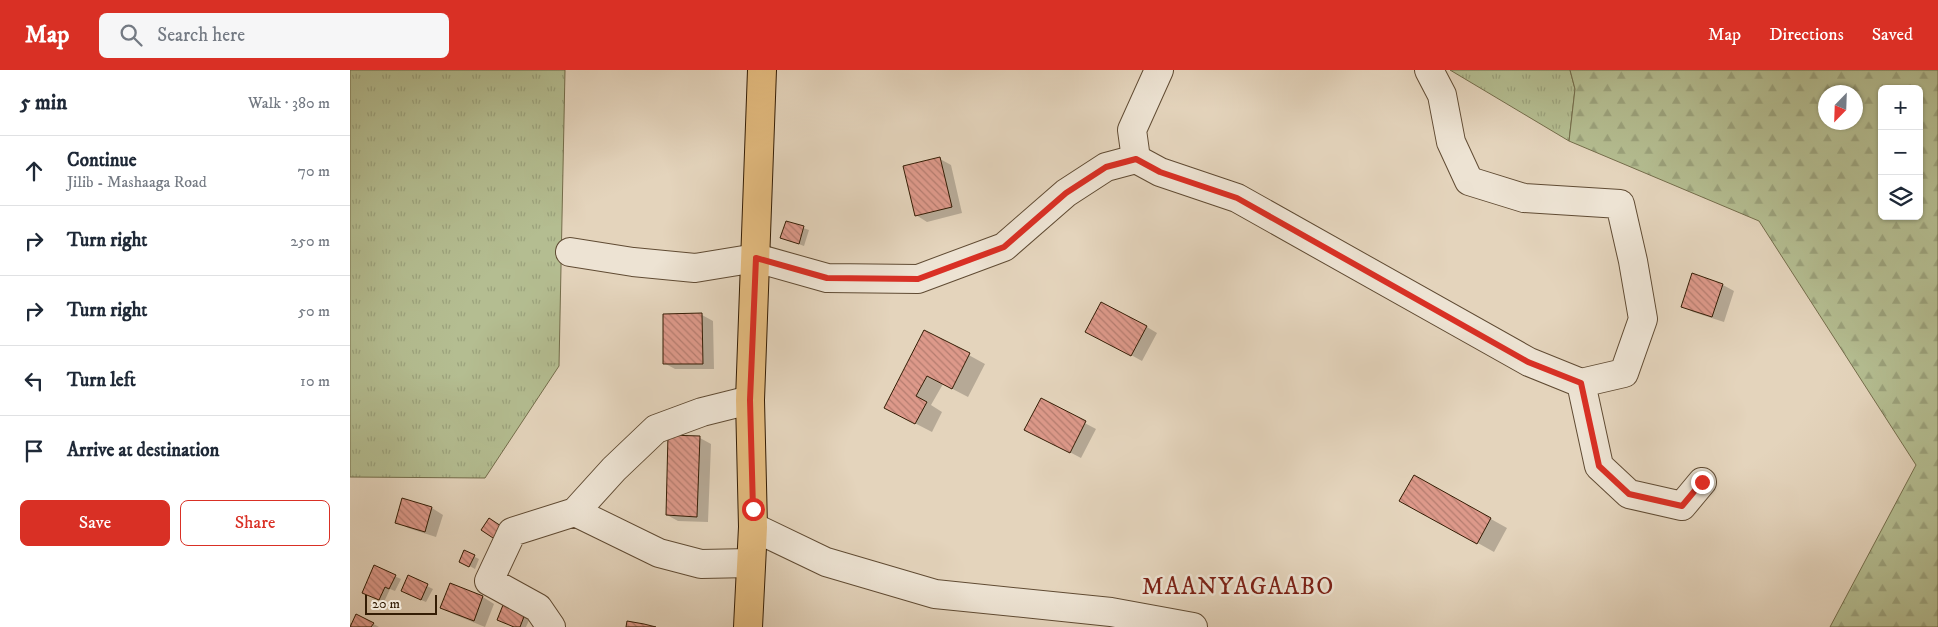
<!DOCTYPE html>
<meta charset="utf-8">
<style>
body{margin:0;font-family:"IM FELL DW Pica",serif;background:#f6f6f7;color:#1f2937}
.controls{position:absolute;right:15px;top:15px;display:grid;overflow:hidden;border-radius:8px;box-shadow:0 1px 4px #0004}
.controls button{width:45px;height:45px;display:grid;place-items:center;padding:0;border:0;border-bottom:1px solid #e0e1e3;background:#fff;color:#1f2937;font:25px sans-serif}
.compass{position:absolute;left:1468px;top:15px;width:45px;height:45px;border-radius:50%;background:#fff;box-shadow:0 1px 4px #0004;rotate:203deg}
.scale{position:absolute;left:15px;bottom:12px;width:72px;box-sizing:border-box;padding-left:5px;border:2px solid #341d05;border-top:0;font-size:14px;line-height:18px;white-space:nowrap;color:#341d05;-webkit-text-stroke:4px #ede3d3;paint-order:stroke}
.stop{position:absolute;width:15px;height:15px;margin:-11px;border:4px solid #d93025;border-radius:50%;background:#fff}
.stop.end{background:#d93025;border-color:#fff;box-shadow:0 1px 5px #0008}
.list{margin:0;padding:0;list-style:none}
h2{display:flex;justify-content:space-between;align-items:center;height:65px;margin:0;padding:0 20px;font-size:21px}
h2 small{font-size:16px;font-weight:400;color:#747a83}
.list li{display:grid;grid-template-columns:32px 1fr auto;gap:15px;align-items:center;box-sizing:border-box;height:70px;padding:0 20px;border-top:1px solid #e0e1e3}
.list b{display:block;font-size:19px;white-space:nowrap}
.list p{margin:0;font-size:16px;white-space:nowrap;color:#747a83}
.list em{font-size:16px;font-style:normal;color:#747a83}
.actions{display:flex;gap:10px;padding:15px 20px}
.actions a{flex:1;padding:11px 0;border:1px solid #d93025;border-radius:8px;text-align:center;font-size:18px;color:#d93025}
.actions .main{background:#d93025;color:#fff}
.icon{flex:none;width:28px;height:28px;fill:none;stroke:currentColor;stroke-width:2;stroke-linecap:round;stroke-linejoin:round}
.map{position:relative;flex:none;width:1588px;height:557px;overflow:hidden}
header{display:flex;align-items:center;gap:30px;box-sizing:border-box;height:70px;padding:0 25px;background:#d93025;color:#fff}
header strong{font-size:24px}
nav{display:flex;gap:28px;margin-inline-start:auto;font-size:18px}
.search{width:350px;height:45px;background:#f6f6f7;display:flex;align-items:center;gap:12px;box-sizing:border-box;padding:0 18px;border-radius:8px;color:#747a83;font-size:19px}
main{display:flex}
aside{flex:1;background:#fff}
.map>svg:first-child{display:block}
.grass{fill:url(#grass-tufts);stroke:#746d4b}
.forest{fill:url(#forest-firs);stroke:#746d4b;fill-rule:evenodd}
.shadow{fill:#0003}
.building{fill:url(#building-back-hatch);stroke:#341d05}
.lines{fill:none;stroke-linecap:round;stroke-linejoin:round}
.minor-casing{stroke:#604b33;stroke-width:30}
.major-casing{stroke:#341d05;stroke-width:30}
.minor{stroke:#ede3d3;stroke-width:28}
.major{stroke:#e2ba7e;stroke-width:28}
.route{stroke:#d93025;stroke-width:6}
.labels{text-anchor:middle;stroke-width:5;stroke-linejoin:round;paint-order:stroke}
.quarter-label{font-size:24px;letter-spacing:1px;fill:#7a1f14;stroke:#ede3d3}
</style>
<header>
<strong>Map</strong>
<div class="search"><svg class="icon" aria-label="search" viewBox="0 0 24 24"><circle cx="10" cy="10" r="6"/><path d="M15 15l6 6"/></svg>Search here</div>
<nav><a>Map</a><a>Directions</a><a>Saved</a></nav>
</header>
<main>
<aside>
<h2>5 min<small>Walk · 380 m</small></h2>
<ul class="list">
<li><svg class="icon" aria-label="ahead" viewBox="0 0 24 24"><path d="M12 20V5M6 11l6-6 6 6"/></svg><div><b>Continue</b><p>Jilib - Mashaaga Road</p></div><em>70 m</em></li>
<li><svg class="icon" aria-label="right" viewBox="0 0 24 24"><path d="M7 20v-9h11M14 6l5 5-5 5"/></svg><div><b>Turn right</b></div><em>250 m</em></li>
<li><svg class="icon" aria-label="right" viewBox="0 0 24 24"><path d="M7 20v-9h11M14 6l5 5-5 5"/></svg><div><b>Turn right</b></div><em>50 m</em></li>
<li><svg class="icon" aria-label="left" viewBox="0 0 24 24"><path d="M17 20v-9H6M10 6l-5 5 5 5"/></svg><div><b>Turn left</b></div><em>10 m</em></li>
<li><svg class="icon" aria-label="arrive" viewBox="0 0 24 24"><path d="M6 21V4h12l-3 4 3 4H6"/></svg><div><b>Arrive at destination</b></div></li>
</ul>
<div class="actions"><a class="main">Save</a><a>Share</a></div>
</aside>
<div class="map">
<svg width="1588" height="557" viewBox="0 0 1588 557">
<defs>
<pattern id="grass-tufts" width="24" height="20" patternUnits="userSpaceOnUse" patternTransform="scale(1.25)"><rect width="24" height="20" fill="#b4bd91"/><path d="M3 7l-1-3M5 7V3M7 7l1-3M15 17l-1-3M17 17v-4M19 17l1-3" fill="none" stroke="#9ba27c"/></pattern>
<pattern id="forest-firs" width="22" height="20" patternUnits="userSpaceOnUse" patternTransform="scale(1.25)"><rect width="22" height="20" fill="#b4bd91"/><path d="M5 1l3.5 6h-7zM16 11l3.5 6h-7z" fill="#9ba27c"/></pattern>
<pattern id="building-back-hatch" width="6" height="6" patternUnits="userSpaceOnUse" patternTransform="scale(1.25)"><rect width="6" height="6" fill="#dd998a"/><path d="M-1 5l2 2M0 0l6 6M5-1l2 2" fill="none" stroke="#b47c6f"/></pattern>
</defs>
<rect width="100%" height="100%" fill="#e4d4bc"/>
<filter id="stains"><feTurbulence type="fractalNoise" baseFrequency=".004" numOctaves="4"/><feColorMatrix values="0 0 0 0 .2 0 0 0 0 .09 0 0 0 0 .02 0 0 0 .5 -.17"/></filter>
<radialGradient id="worn" r=".72"><stop offset=".6" stop-color="#630" stop-opacity="0"/><stop offset="1" stop-color="#630" stop-opacity=".3"/></radialGradient>
<path class="grass" d="M0,0H215L209,296L135,408L0,407Z
M1100,0H1220L1225,19L1219,71Z"/>
<path class="forest" d="M1220,0H1588V557H1480L1566,395L1409,151L1219,71L1225,19ZM1532,19H1569V146H1532ZM1476,22H1506V52H1476Z"/>
<path class="shadow" d="M590,89L601,95L612,143L577,152L566,145Z
M436,152L459,160L454,176L432,168Z
M1373,215L1384,221L1374,252L1343,242L1332,236Z
M352,245L363,251L364,299H325L314,293Z
M797,257L807,263L792,291L748,267Z
M575,261L635,294L618,327L593,314L581,335L592,342L582,362L551,346Z
M691,330L746,359L731,388L687,365Z
M350,368L361,374L358,452L328,451L317,445Z
M1064,406L1157,458L1144,482L1051,430Z
M53,430L82,438L93,445L86,467L58,458L47,452Z
M115,482L129,489L125,499L116,494Z
M24,497L51,509L45,521L40,519L34,532L19,525Z
M58,507L83,519L76,532L57,524Z
M101,515L133,527L144,534L135,557L103,544L92,538Z
M154,536L180,548L176,557H165Z
M7,545L29,557H0V553L2,554Z"/>
<path class="building" d="M590,87L602,137L565,146L553,96Z
M436,151L454,156L449,174L430,168Z
M1342,203L1373,214L1362,247L1331,237Z
M751,232L797,256L781,286L735,262Z
M352,243L353,294H313V244Z
M574,260L620,283L602,319L577,306L566,326L577,332L565,354L534,338Z
M691,328L736,351L720,383L674,360Z
M318,365L350,366L347,447L316,445Z
M1064,405L1141,448L1127,474L1049,431Z
M52,428L82,437L75,462L45,453Z
M139,448L160,462L152,474L131,460Z
M114,480L125,485L119,497L109,492Z
M24,495L46,505L39,519L35,517L29,530L12,523Z
M58,505L78,514L71,530L51,521Z
M100,513L133,526L124,551L90,538Z
M153,535L175,544L170,557H164L147,550Z
M6,544L24,553L21,557H0Z
M277,551L294,554L306,557H276Z"/>
<g class="lines">
<defs>
<path id="minor" d="M809,0L782,60L786,89L810,102L887,128L1179,292L1231,313L1249,396L1279,424L1332,436L1352,412
M1079,0L1092,25L1101,72L1119,111L1174,128L1270,134L1283,191L1293,249L1274,303L1231,313
M220,182L283,192L345,198L406,188L477,208L568,209L654,177L716,123L756,97L786,89
M225,442L309,483L351,494L401,493
M403,457L476,492L585,524L761,542L843,557
M201,557L188,538L139,511L162,462L225,442L264,399L306,359L352,342L400,330"/>
<path id="major" d="M398,557L403,457L400,330L412,0"/>
</defs>
<use href="#minor" class="minor-casing"/>
<use href="#major" class="major-casing"/>
<use href="#minor" class="minor"/>
<use href="#major" class="major"/>
</g>
<g class="lines">
<path class="route" d="M403,439L400,330L406,188L477,208L568,209L654,177L716,123L756,97L786,89L810,102L887,128L1178,292L1231,313L1249,396L1279,424L1332,436L1352,412"/>
</g>
<g class="labels">
<g class="quarter-label">
<text x="888" y="524">MAANYAGAABO</text>
</g>
</g>
<rect width="100%" height="100%" filter="url(#stains)"/>
<rect width="100%" height="100%" fill="url(#worn)"/>
</svg>
<div class="controls">
<button>+</button>
<button>−</button>
<button><svg class="icon" aria-label="layers" viewBox="0 0 24 24"><path d="M12 4l9 5-9 5-9-5zM3 14l9 5 9-5"/></svg></button>
</div>
<svg class="compass" viewBox="-18 -18 36 36"><path d="M0-13l5 13h-10z" fill="#e53935"/><path d="M0 13l5-13h-10z" fill="#747a83"/></svg>
<div class="scale">20 m</div>
<div class="stop" style="left:403px;top:439px"></div>
<div class="stop end" style="left:1352px;top:412px"></div>
</div>
</main>
